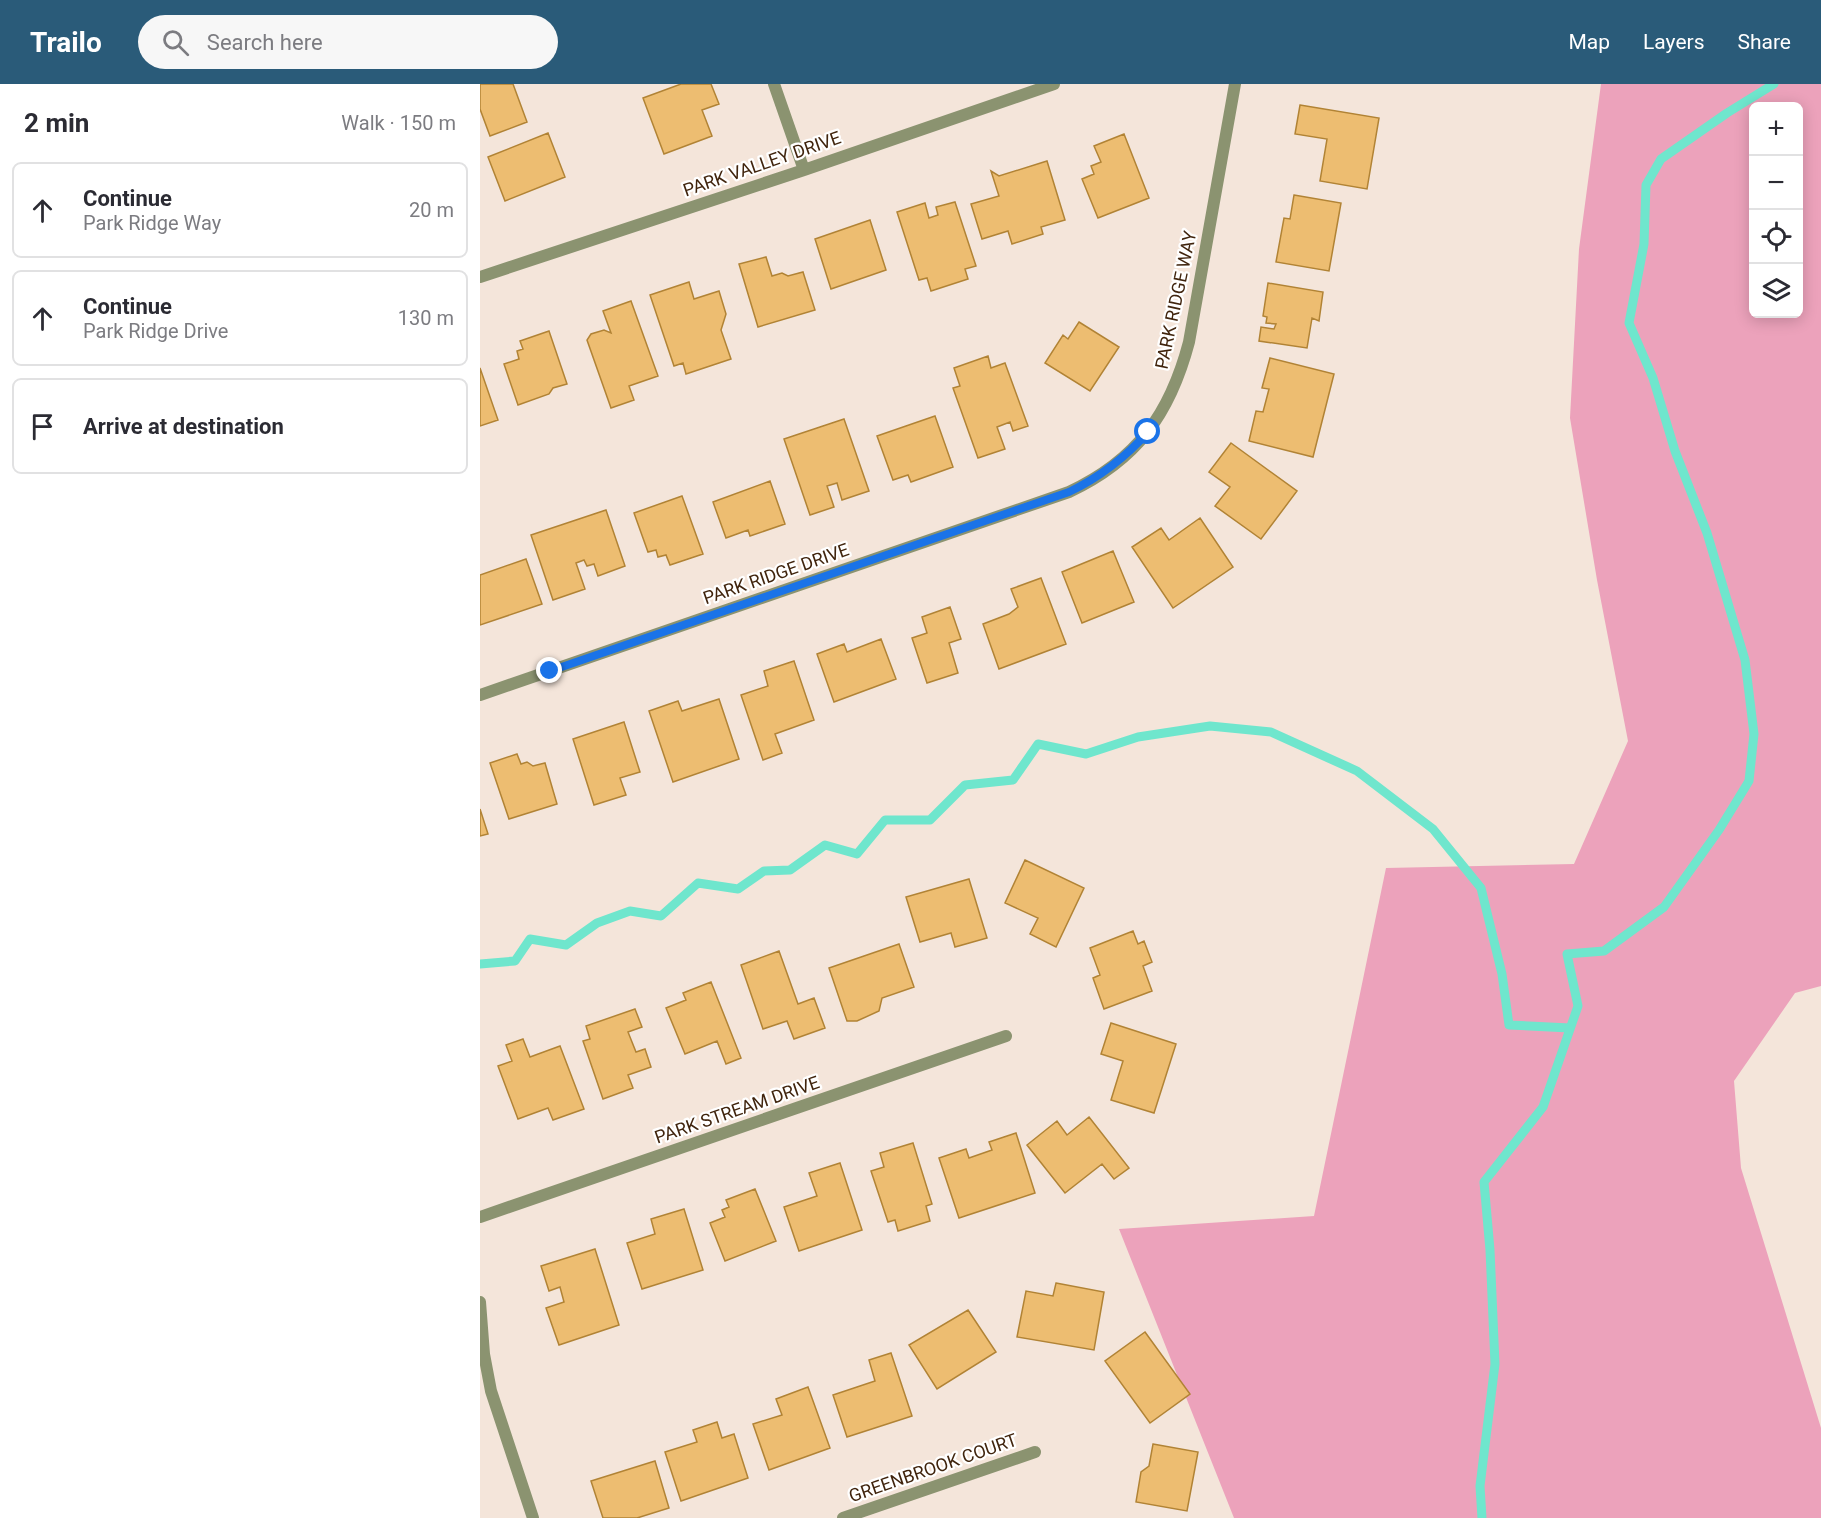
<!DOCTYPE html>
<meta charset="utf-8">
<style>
body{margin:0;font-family:Roboto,sans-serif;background:#f7f7f7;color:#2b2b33}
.controls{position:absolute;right:18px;top:18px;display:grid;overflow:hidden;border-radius:9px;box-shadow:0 3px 15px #0003}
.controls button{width:54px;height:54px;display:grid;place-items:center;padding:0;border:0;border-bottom:2px solid #e1e1e2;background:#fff;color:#2b2b33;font:30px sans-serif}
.stop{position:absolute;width:18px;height:18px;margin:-14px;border:4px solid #1a73e8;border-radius:50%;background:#fff}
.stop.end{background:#1a73e8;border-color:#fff;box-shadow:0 2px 6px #0008}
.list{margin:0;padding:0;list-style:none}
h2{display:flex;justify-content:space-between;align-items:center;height:78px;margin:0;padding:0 24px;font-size:26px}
h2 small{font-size:20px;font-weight:400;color:#7c7c81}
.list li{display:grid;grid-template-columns:39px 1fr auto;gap:18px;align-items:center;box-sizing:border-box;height:96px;margin:0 12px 12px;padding:0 12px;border:2px solid #e1e1e2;border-radius:9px}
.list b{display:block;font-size:22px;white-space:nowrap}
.list p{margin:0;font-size:20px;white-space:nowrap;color:#7c7c81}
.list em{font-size:20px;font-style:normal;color:#7c7c81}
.icon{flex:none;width:33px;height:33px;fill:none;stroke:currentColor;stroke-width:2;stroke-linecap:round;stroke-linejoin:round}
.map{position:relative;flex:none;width:1341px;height:1434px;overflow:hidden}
header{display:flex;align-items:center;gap:36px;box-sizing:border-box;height:84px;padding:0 30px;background:#2a5b79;color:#fff}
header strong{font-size:28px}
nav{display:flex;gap:33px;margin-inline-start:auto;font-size:21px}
.search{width:420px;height:54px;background:#f7f7f7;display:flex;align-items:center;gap:15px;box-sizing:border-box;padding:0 21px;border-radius:33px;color:#7c7c81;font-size:22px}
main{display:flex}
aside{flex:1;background:#fff}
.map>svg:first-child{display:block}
.green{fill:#eca2bb;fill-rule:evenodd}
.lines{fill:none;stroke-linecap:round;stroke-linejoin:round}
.stream{stroke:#6fe6cd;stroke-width:9}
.building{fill:#edbd71;stroke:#b18335;stroke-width:1.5}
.minor{stroke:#8b9370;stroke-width:12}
.route{stroke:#1a73e8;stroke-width:8}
.labels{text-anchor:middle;stroke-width:4.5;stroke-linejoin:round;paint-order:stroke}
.street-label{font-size:18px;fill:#40240d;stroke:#fff}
</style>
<header>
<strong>Trailo</strong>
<div class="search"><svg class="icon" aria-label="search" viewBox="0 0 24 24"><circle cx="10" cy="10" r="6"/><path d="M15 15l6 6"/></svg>Search here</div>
<nav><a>Map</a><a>Layers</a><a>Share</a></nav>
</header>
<main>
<aside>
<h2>2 min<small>Walk · 150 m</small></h2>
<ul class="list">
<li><svg class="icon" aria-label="ahead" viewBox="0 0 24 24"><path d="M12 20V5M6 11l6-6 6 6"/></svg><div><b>Continue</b><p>Park Ridge Way</p></div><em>20 m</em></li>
<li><svg class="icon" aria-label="ahead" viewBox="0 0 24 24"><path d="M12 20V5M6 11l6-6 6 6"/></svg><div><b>Continue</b><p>Park Ridge Drive</p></div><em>130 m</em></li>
<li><svg class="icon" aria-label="arrive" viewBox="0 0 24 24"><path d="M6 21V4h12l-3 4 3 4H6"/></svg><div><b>Arrive at destination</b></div></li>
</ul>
</aside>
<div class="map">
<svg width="1341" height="1434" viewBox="0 0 1341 1434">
<rect width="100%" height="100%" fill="#f4e5da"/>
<path class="green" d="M1121,0H1341V902L1315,909L1254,997L1261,1084L1341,1344V1434H754L639,1145L834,1132L906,784L1094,780L1148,657L1117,496L1090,334L1099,165ZM1274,22H1318V230H1274Z"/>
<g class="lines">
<path class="stream" d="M0,880L35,877L50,855L86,861L117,839L150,827L181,832L218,799L258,805L284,787L310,786L345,761L377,770L405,736H450L485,701L533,696L558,660L606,670L658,653L730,642L791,648L877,687L953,745L1001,804L1022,890L1029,941L1090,944
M1002,1434L1000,1402L1015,1280L1010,1166L1004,1098L1063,1023L1098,922L1087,870L1124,867L1184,823L1239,746L1269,697L1274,650L1265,576L1227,449L1195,367L1173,294L1149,239L1164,160L1166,101L1181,75L1247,29L1294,0"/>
</g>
<path class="building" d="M0,0H33L47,38L10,52L0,25Z
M201,0H231L239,20L222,26L232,52L184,70L163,14Z
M820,21L899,34L887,105L840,97L847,55L815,50Z
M68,49L85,93L25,117L8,73Z
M644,50L669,114L618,134L602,95L614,90L611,82L621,78L614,62Z
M567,77L585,136L561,143L563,150L532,160L528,147L502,155L491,120L519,112L511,87L519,92Z
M814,111L861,119L849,187L796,178L804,134L810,135Z
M475,118L496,182L485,185L488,195L451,207L447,194L439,196L417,128L445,119L449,134L458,131L456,123Z
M390,136L406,186L351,205L335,155Z
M286,173L292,192L302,189L308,192L323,188L335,226L278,243L259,180Z
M209,198L214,215L239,207L246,230L241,246L251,275L206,290L203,279L194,282L170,211Z
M788,199L843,208L839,237L832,234L827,264L779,257L781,243L794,245L796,240L786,239L787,233L783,232Z
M151,217L178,292L149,302L154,316L131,324L107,256L111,250L124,246L131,249L123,227Z
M599,238L639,263L610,307L565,279L583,251L588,255Z
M69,247L87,300L73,304L69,310L38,321L24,280L39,275L37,267L43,265L40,257Z
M508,272L511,284L525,279L548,342L533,347L530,338L517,343L525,365L498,374L473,304L480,302L474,284Z
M790,274L854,290L833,373L769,357L776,327L783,328L789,305L782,304Z
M0,284L18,336L0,342Z
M455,332L473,383L431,398L428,391L413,396L397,352Z
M364,335L389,407L362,416L357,399L347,402L354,423L330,431L304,355Z
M751,359L817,407L781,455L735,422L750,403L729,388Z
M290,397L305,440L270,452L268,446L246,454L233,418Z
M202,412L223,470L190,481L186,471L178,473L176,466L168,468L154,429Z
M126,426L145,482L118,492L114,480L107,482L104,476L96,479L105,505L73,516L51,451Z
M720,434L753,483L693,524L652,463L681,444L689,456Z
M633,467L654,518L602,539L582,488Z
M46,475L62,520L0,541V491Z
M561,494L586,560L519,585L503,540L529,530L538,523L531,505Z
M470,523L481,555L469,559L478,589L447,599L432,554L447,549L442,533Z
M401,555L416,595L354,618L337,570L364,560L367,568Z
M314,577L334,636L295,650L302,669L283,676L261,611L288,602L284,587Z
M239,615L259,675L193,698L169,627L198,617L202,627Z
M144,638L160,688L140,694L146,711L114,721L93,655Z
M37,670L41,680L47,678L53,682L65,679L77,720L29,735L10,679Z
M0,725L8,750L0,752Z
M545,776L604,804L576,863L550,850L558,834L525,819Z
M489,795L507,854L475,863L471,849L440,858L426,813Z
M653,847L658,860L664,857L672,878L663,882L672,907L624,925L613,894L620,891L610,864Z
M419,860L434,903L402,914L399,927L377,937H367L349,884Z
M299,867L318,920L334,914L345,944L314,955L307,937L283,945L261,881Z
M231,898L261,974L246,980L237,957L205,970L186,924L206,916L203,909Z
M155,925L162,943L148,948L156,968L165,965L171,983L148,991L153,1004L123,1015L103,957L110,955L106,942Z
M631,939L696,960L674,1029L631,1016L643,977L621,970Z
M43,955L50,973L80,962L104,1025L73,1036L68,1024L38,1035L18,982L32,977L26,961Z
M609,1033L649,1084L634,1095L622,1080L585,1109L547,1061L577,1037L587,1051Z
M536,1049L555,1109L479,1134L459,1074L486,1065L489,1074L512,1066L509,1058Z
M433,1059L452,1120L446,1122L450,1137L418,1147L415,1136L408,1138L391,1087L404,1083L400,1069Z
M360,1079L382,1146L319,1167L304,1123L337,1112L329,1089Z
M275,1105L296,1157L245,1177L230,1139L245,1133L242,1126L249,1123L246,1116Z
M204,1125L223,1186L162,1205L147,1159L175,1150L171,1135Z
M115,1165L139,1241L79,1261L66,1224L84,1218L80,1203L69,1207L61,1182Z
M576,1199L624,1208L614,1266L537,1253L546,1207L573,1212Z
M488,1226L516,1268L457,1305L429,1261Z
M665,1248L710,1310L670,1339L625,1277Z
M411,1269L432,1332L367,1353L353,1311L395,1297L389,1276Z
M328,1303L350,1364L289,1386L273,1340L302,1331L296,1315Z
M237,1338L242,1354L254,1350L268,1394L201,1417L185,1368L217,1358L213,1346Z
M673,1360L718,1368L707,1427L656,1418L661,1388L669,1382Z
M175,1377L189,1424L157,1434H123L111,1397Z"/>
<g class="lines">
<path class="minor" d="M294,0L324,86
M0,193L324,86L574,0
M0,611L589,408C657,376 690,330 709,258L755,0
M0,1133L526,952
M0,1218L4,1270L11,1307L53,1434
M363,1434L555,1368"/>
</g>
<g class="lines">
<path class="route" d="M70,587L589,408C620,393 645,374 668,348"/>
</g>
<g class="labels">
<g class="street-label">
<text transform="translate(282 80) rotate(-19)" y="6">PARK VALLEY DRIVE</text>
<text transform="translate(696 216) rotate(-78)" y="6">PARK RIDGE WAY</text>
<text transform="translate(296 490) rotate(-19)" y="6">PARK RIDGE DRIVE</text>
<text transform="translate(257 1026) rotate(-19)" y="6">PARK STREAM DRIVE</text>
<text transform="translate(453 1384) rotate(-19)" y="6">GREENBROOK COURT</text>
</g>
</g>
</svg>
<div class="controls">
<button>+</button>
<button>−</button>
<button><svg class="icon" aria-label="locate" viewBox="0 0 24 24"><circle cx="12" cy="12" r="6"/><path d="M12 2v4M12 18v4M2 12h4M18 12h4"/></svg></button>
<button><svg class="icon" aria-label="layers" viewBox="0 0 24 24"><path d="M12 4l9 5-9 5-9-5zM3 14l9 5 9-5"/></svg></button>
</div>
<div class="stop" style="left:668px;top:348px"></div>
<div class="stop end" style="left:70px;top:587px"></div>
</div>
</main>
